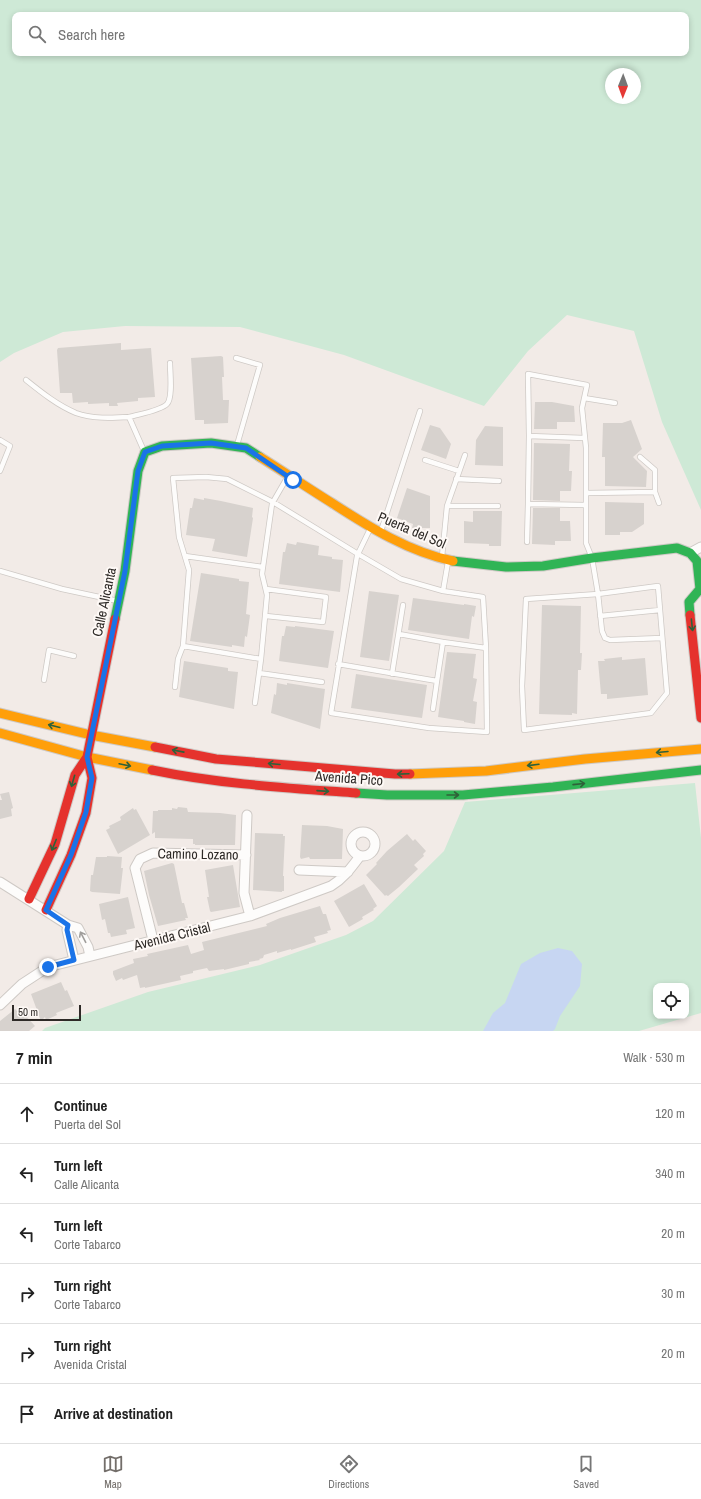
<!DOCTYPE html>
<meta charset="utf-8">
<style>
body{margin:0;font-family:"Archivo Narrow",sans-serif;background:#f6f6f6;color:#222}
.controls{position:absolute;right:12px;bottom:12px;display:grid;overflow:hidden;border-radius:8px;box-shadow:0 2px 6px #0003}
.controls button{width:36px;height:36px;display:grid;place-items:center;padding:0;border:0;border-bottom:1px solid #e0e0e0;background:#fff;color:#222;font:20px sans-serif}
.compass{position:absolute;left:605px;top:68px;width:36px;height:36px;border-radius:50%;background:#fff;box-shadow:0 2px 6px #0003;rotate:181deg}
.scale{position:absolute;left:12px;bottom:10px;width:69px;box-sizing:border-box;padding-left:4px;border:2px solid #2e2a27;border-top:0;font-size:11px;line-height:14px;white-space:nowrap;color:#2e2a27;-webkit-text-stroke:3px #fef9f6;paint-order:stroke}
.stop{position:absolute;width:12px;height:12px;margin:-9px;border:3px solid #1a73e8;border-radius:50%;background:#fff}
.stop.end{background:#1a73e8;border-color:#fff;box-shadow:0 1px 4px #0008}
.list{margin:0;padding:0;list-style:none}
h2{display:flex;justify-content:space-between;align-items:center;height:52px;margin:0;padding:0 16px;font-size:17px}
h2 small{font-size:13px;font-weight:400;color:#767676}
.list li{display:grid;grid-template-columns:26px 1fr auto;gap:12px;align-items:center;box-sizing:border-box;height:60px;padding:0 16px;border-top:1px solid #e0e0e0}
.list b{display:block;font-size:15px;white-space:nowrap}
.list p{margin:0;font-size:13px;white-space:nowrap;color:#767676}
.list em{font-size:13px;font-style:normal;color:#767676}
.icon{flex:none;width:22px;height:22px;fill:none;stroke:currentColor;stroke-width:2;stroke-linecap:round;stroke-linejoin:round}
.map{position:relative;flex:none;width:701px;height:1031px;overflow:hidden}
.search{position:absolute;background:#fff;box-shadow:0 2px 6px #0003;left:12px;right:12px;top:12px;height:44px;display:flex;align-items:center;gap:10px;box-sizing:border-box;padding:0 14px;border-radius:8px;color:#767676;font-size:15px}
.sheet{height:412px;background:#fff}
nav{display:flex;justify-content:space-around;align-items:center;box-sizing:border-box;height:56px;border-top:1px solid #e0e0e0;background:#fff;font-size:11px;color:#767676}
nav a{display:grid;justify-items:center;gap:2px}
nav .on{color:#736e6a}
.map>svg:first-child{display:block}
.green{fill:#cee9d6;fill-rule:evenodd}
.water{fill:#c7d6f2}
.building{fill:#d7d2ce}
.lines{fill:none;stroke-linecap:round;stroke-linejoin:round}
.lane-casing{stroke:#cec9c5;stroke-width:6}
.street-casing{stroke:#cec9c5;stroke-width:11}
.fast-casing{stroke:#cec9c5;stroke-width:11}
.slow-casing{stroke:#cec9c5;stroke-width:11}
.jam-casing{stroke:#cec9c5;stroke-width:11}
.lane{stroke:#fdfcfb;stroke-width:4.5}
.street{stroke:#fdfcfb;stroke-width:9}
.fast{stroke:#30b455;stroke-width:9}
.slow{stroke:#ff9f0a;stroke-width:9}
.jam{stroke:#e5322d;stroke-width:9}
.oneway{stroke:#2f6139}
.oneway2{stroke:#a09e9c}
.route{stroke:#1a73e8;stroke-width:5}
.labels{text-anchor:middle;stroke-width:4;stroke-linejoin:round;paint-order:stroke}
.street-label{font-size:14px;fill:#2e2a27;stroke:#fef9f6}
</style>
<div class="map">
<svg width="701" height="1031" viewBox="0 0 701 1031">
<rect width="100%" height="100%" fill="#f2ebe7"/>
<path class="green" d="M0,0H701V510L662,422L634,331L567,315L528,351L484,406L344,355L240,327L125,326L63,332L14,353L0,362ZM15,15H686V53H15ZM611,74H635V98H611Z
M695,783L701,838V1013L639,1031H42L45,1028L148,992L260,965L346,935L373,921L444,851L465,802ZM656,986H686V1016H656Z"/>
<path class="water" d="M558,948L572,951L582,964L580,986L560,1016L555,1029L553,1031H483L493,1013L505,1003L521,964L540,953Z"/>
<path class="building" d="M121,343V350L151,348L155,397L138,398V401L117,403L118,406H109V403L88,404V402L73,403L72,393H60L57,350L58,348Z
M221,356L223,357L224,377H222L223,400H229L228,423L204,424V420H195L191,358Z
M535,402H552L574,406L575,422H557V429H534Z
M631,420L642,449L633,457L647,471L646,487L605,486V457H602L603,423H622Z
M430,425L440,428L451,444L446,459L421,450Z
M485,426L503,427V466L475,465L476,440Z
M534,443L570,444L569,471H572L571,491H560V501L533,500Z
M407,488L430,496V528H412L413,524L397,518Z
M194,498L204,500V498L221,501L253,508L252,517L253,518L247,557L212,551L215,539L186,535L190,508H192Z
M605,502L644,503V524L632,532H620V535H605Z
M533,508H560V521H570L571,541H555V545L532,544Z
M473,511H502L501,546H489V544L464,543V521L473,522Z
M297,542L319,546L318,555L332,557V559L343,560L340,592L279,584L283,552H285L287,543L296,545Z
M201,573L239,579V581L249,582L246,614L250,615L247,637L245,636L244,647L232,645V647L190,641Z
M369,591L399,595L389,661L360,657Z
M413,598L464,605V604L476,606L474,617L472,616L469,639L408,630Z
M542,605L581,606L580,653H582L581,670H578L577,714L572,713V715L539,714Z
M286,626L295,627V626L334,631L328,668L279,661L282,636H284Z
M447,652L476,654L473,678L477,679L473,701L477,702L475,724L464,722V721L438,717Z
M622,657V660L645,658L648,695L607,699V694H601L598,661H605L604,659Z
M184,661L228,668V671L238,672L234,709L179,697Z
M356,674L427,685L422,718L351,708Z
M277,683L287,685V683L325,689L320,729L271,713L274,694L276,695Z
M9,792L13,808L11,809L12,816L0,819V800H2L0,794Z
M178,807L187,808L188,812L220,813L236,815L235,845H195V844H193V839L155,838V832L152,834L153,811H158V810H172V808L177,809Z
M133,808L134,810L136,809L150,835L118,854L106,830L110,828L109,826L121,820L120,817Z
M302,825L327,826L343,829L342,859H310L309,857L301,859L300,857Z
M255,833L283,834V836H285L283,876H284V891H282V892L253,890Z
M407,834L413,841L415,839L426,851L423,854L424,856L414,865L418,869L399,887L388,896L386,895L385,896L366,875L377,864L376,863L387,851Z
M107,856L122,857L121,868H123L120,894L92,892L90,891L91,875H93L96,857H107Z
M172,863L174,864L182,903H184L188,918H185L186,920L158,926L149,895L144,871Z
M233,865L240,907L211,912L210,911L207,897H209L205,870Z
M364,884L377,906L373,909L374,910L362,917L363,919L349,927L334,901Z
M128,897L135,928L126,930L127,934L111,937L110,933H108L105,919L102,920L99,904Z
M320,906L323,914H326L331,930L327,931L328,933L314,937L316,942L291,950V949L277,953V951L264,955L263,958L259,959L260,960L249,962V964L224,970V969L209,971L207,968L193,971V973L180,976L181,980L145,988V987L140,988L137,975L123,980L122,978L116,981L113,974V971L134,963L133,959L148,956L147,954L188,945L191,954L204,950L202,942L267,926L266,924L280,918Z
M61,982L65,991L67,990L74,1006L56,1013L57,1015L46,1020L45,1017L41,1021L31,994Z
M15,1009L21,1015L23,1013L35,1026L29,1031H0V1021Z"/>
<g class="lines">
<defs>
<path id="lane" d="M236,358L260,365L237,445
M26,380C41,392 57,405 76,413C92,419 112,418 129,417L144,451
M584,398L615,403
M129,417C139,414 160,411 167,404C173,398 170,372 170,363
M529,436L584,438
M0,440L10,446L0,471
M640,457L655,470V492
M425,460L459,471
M288,476L273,502L272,504L262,574L267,595L261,659L183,646L189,570L179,537L173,478L206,477L227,479L273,502L358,554L401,579L443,591
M456,479L499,481
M586,493L655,492L659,503
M586,505L528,504L529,436L528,374L587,385L582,408L586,448V543L592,558L598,594L658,586L667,693L651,713L524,730L522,686L526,599L598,594L602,631L605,638L610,640L662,638
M447,506H498
M370,529L357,556L331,713L429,728L487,732L486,648L483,597L443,591L448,562
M381,531L420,411
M527,542L528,504
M185,556L263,567
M442,557L447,506L465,455
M0,571L62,589L118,601
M266,616L323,622L326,597L266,589
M600,616L660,610
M399,634L443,642
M338,664L437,681L443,642L486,648
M259,673L322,682
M392,674L403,605
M44,680L49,650L74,656
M175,687L178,659L183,646
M255,703L261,659
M433,709L437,681"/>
<path id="street" d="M690,553L701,547
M247,815L244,893L250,916
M351 844a12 12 0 1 1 24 0a12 12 0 1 1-24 0Z
M299,870L348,872
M0,882L68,925L78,928L88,947L90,956
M68,925L67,930L74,960
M153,940L135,868L140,859L153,853L246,855
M0,1005L22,984L48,967L250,916L331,886C344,878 351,868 360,856"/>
<path id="fast" d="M453,561L506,567L543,566L592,558L677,548L690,553L697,561L700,589L689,602L690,615
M115,619L125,571L138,471L145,452L162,446L211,443L246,448L260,457
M356,793L387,795H463L553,787L701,770"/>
<path id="slow" d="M260,457C284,472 308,488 332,503C369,527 409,552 453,561
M0,713L91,735L155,747
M0,733L87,757L152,770
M410,774L486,771L585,759L701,749"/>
<path id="jam" d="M690,615L701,718
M155,747L216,759L395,774H410
M152,770C219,784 288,788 356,793
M29,899L55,844L75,775L87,757L115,619
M46,910L71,855L86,813L92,778L87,757"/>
</defs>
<use href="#lane" class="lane-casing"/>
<use href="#street" class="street-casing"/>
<use href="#fast" class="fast-casing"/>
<use href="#slow" class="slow-casing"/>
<use href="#jam" class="jam-casing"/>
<use href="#lane" class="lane"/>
<use href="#street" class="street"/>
<use href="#fast" class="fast"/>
<use href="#slow" class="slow"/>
<use href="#jam" class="jam"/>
</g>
<defs><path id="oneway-shaft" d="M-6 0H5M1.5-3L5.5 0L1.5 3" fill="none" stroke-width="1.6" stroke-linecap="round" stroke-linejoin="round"/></defs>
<g class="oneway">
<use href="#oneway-shaft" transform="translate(692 625) rotate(84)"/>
<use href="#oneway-shaft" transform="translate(54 726) rotate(-166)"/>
<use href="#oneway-shaft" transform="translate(178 751) rotate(-169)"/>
<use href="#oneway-shaft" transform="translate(662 752) rotate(175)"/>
<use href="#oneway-shaft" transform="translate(274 764) rotate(-175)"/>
<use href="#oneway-shaft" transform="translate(125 765) rotate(12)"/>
<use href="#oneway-shaft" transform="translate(533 765) rotate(173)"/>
<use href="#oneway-shaft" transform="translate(403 774) rotate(178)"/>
<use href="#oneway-shaft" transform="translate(73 781) rotate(106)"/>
<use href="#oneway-shaft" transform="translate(579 784) rotate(-6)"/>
<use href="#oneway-shaft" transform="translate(323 791) rotate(4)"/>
<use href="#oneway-shaft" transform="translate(453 795)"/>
<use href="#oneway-shaft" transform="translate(54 845) rotate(112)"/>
</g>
<use class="oneway2" href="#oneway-shaft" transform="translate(83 937) rotate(-117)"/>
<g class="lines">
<path class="route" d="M48,967L74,960L67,930L68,925L46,910L71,855L86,812L92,778L87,757L125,571L138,471L145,452L162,446L211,443L246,448L293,480"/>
</g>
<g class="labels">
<g class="street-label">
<text transform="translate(412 530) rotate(23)" y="5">Puerta del Sol</text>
<text transform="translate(104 602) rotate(-78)" y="5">Calle Alicanta</text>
<text transform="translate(349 778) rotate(4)" y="5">Avenida Pico</text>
<text transform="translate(198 854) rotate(1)" y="5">Camino Lozano</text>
<text transform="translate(172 936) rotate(-14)" y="5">Avenida Cristal</text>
</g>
</g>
</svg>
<div class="controls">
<button><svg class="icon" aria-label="locate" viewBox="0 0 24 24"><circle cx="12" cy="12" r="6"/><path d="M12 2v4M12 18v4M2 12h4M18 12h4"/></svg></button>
</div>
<svg class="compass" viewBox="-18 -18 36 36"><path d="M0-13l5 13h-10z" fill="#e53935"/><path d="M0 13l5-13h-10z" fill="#767676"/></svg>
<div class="scale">50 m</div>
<div class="stop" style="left:293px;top:480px"></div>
<div class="stop end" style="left:48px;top:967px"></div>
<div class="search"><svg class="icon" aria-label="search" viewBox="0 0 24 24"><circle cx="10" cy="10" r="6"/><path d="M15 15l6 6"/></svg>Search here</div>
</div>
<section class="sheet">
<h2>7 min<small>Walk · 530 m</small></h2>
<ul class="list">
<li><svg class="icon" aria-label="ahead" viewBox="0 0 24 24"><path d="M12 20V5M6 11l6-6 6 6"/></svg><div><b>Continue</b><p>Puerta del Sol</p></div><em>120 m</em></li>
<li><svg class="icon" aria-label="left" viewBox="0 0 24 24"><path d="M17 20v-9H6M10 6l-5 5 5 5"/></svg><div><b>Turn left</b><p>Calle Alicanta</p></div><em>340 m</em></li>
<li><svg class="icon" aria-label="left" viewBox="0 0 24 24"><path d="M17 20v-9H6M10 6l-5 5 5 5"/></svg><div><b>Turn left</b><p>Corte Tabarco</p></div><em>20 m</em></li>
<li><svg class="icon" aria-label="right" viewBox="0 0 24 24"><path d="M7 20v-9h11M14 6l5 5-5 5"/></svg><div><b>Turn right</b><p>Corte Tabarco</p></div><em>30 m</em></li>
<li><svg class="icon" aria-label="right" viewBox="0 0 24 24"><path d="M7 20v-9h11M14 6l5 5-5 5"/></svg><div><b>Turn right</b><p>Avenida Cristal</p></div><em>20 m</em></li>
<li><svg class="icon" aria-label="arrive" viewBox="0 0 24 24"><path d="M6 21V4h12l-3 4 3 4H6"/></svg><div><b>Arrive at destination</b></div></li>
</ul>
</section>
<nav>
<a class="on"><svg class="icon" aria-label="map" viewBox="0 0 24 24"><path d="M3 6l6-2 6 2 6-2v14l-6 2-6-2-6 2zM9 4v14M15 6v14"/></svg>Map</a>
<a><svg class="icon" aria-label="directions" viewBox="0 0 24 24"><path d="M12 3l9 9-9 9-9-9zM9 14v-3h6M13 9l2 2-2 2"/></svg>Directions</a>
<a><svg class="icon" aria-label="saved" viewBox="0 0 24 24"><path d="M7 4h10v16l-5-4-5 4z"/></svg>Saved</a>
</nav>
